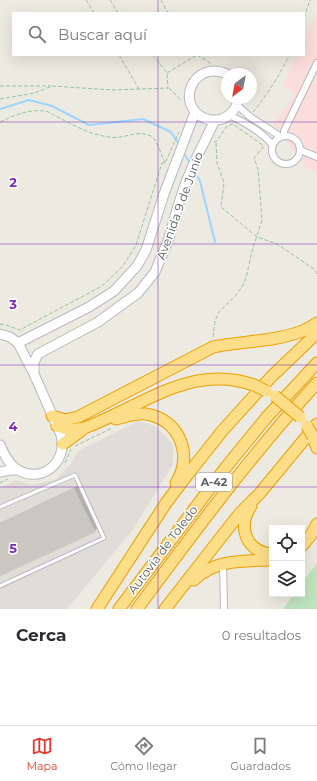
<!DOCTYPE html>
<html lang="es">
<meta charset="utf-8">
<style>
body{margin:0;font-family:Montserrat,sans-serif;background:#f7f7f7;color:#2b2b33}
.controls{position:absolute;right:12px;bottom:12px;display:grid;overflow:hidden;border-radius:0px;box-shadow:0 4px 16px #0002}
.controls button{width:36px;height:36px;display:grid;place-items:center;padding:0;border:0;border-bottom:1px solid #e1e1e2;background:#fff;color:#2b2b33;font:20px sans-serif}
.compass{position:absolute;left:221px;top:68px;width:36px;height:36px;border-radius:50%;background:#fff;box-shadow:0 4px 16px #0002;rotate:212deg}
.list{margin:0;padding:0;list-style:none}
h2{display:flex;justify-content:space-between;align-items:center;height:52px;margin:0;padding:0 16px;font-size:17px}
h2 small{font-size:13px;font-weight:400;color:#7c7c81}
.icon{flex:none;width:22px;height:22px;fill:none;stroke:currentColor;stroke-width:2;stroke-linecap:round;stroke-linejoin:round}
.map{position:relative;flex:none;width:317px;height:609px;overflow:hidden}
.search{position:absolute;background:#fff;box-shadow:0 4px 16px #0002;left:12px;right:12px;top:12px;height:44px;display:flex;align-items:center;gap:10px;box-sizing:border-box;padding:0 14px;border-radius:0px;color:#7c7c81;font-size:15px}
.sheet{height:116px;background:#fff}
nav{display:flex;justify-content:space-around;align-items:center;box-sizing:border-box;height:56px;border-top:1px solid #e1e1e2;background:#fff;font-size:11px;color:#7c7c81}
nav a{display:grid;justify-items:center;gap:2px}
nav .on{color:#e8372c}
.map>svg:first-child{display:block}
.industrial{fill:#e0ddd9}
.medical{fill:#fbdedc}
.green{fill:#bee5bd}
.shadow{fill:#0003}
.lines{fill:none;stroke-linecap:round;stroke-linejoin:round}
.stream{stroke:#9fd6fe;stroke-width:2}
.building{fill:#cac6c0;stroke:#d1cbbf}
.service-casing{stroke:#b7b9be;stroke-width:5}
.minor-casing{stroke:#b7b9be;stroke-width:8}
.secondary-casing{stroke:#b7bac0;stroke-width:11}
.motorway-casing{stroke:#ec9f01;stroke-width:13}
.path{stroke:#96c5a3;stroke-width:1;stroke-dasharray:4 2;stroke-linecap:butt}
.service{stroke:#fff;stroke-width:3}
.minor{stroke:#fff;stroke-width:6}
.secondary{stroke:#fff;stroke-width:9}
.motorway{stroke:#fcdd88;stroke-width:11}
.motorway-bridge-casing{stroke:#ec9f01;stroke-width:13;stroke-linecap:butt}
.motorway-bridge{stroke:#fcdd88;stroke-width:11}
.grid{fill:none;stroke:#7b2cbf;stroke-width:1;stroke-opacity:0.55}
.labels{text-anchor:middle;stroke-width:3;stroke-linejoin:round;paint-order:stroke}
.shield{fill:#fff;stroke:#8c8e91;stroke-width:1}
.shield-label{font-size:11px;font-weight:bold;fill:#5a5d62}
.street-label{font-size:12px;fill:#5a5d62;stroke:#fff}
.grid-label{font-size:13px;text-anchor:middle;font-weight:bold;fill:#7b2cbf;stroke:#fff;stroke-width:3;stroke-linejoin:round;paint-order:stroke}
</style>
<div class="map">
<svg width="317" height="609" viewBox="0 0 317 609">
<rect width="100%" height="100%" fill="#edeae1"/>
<path class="industrial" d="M138,421L155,426L173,444V464L134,528L67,609H0V488L16,480L31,485L55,480L71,464L78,451Z"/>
<path class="medical" d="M317,14V172L307,168L273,124L296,93L282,86L297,55H304V41Z"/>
<path class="green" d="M317,563V609H283L294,594H302V583Z"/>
<path class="shadow" d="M78,486L98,527L95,531L0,575V523Z"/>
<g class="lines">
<path class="stream" d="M0,109L29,100L52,106L89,125L143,119L171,132L180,146
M183,152L190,163
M194,171L200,181L215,242"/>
</g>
<path class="building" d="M74,489L95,532L0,576V524Z"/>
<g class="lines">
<defs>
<path id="service" d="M0,507L75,475L104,538L0,586"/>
<path id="minor" d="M237,105L249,116L281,137
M229,115C245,122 261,132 273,145
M284,136V131L317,63
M272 150a14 14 0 1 1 28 0a14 14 0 1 1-28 0Z
M300,150L317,157
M223,563L224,609"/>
<path id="secondary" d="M227,74C194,59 174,104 204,118C209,120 216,121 222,119C232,115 236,108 239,98
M0,334L10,337L18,343L34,374L61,435C68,462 42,484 18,470C9,465 4,454 0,445
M18,343L89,307L114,291L137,266L146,250L164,194L195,112
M34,374V362L38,354L98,322L138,293L155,272L168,241L178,206L186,182L194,163L215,120
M0,472L10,470H18"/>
<path id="motorway" d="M52,416L65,420L78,417L213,347C242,341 272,342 300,332C306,330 312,326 317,323
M116,419C125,417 136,413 146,414C179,419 194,455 176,483
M57,426L71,430L84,428C141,407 190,363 254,385
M313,437L317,448
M63,444L82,430
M251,506C237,527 246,552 272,554
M302,546L311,535L317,524
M194,580C215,559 244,561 272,560
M97,609L166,503L188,474L223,430L271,377L317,333
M119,609L226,467L266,418L317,363
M137,609C195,531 251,455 317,383
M165,609L240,513L260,493L317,424"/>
</defs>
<use href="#service" class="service-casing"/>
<use href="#minor" class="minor-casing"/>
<use href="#secondary" class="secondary-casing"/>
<use href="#motorway" class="motorway-casing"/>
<path class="path" d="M86,0L94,13
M110,0L118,13
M161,0L168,13
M304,18L310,0
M119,55L139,89
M197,55L209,62L210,64
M167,73L197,55
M0,86H51
M169,88L182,101
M0,99L35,93L52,86L113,90L168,88L167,73L153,55
M253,112C267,95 280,75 289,55
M0,122C15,115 28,109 46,111C66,121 86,134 109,137C123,140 137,129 151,136C157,139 162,157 165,163
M214,141L216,142L227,126L233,124L264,146
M216,143L217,163L224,183L221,207L257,237L277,244L314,269L317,274
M0,324L6,325L20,330L27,326L102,286L123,266L136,245L162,163H165L179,132
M213,337L215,321L219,312L236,295L242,287L246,278L252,251L262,220L258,169L254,158L264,146
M75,446L112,428
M65,463L71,449
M0,483L8,479"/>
<use href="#service" class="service"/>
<use href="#minor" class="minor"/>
<use href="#secondary" class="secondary"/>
<use href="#motorway" class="motorway"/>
<defs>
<path id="motorway-bridge" d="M254,385L266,391
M275,396L300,417
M307,426L313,437"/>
</defs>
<use href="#motorway-bridge" class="motorway-bridge-casing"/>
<use href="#motorway-bridge" class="motorway-bridge"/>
</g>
<path class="grid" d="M158,0V13M158,55V609M0,122H317M0,244H317M0,365H317M0,487H317"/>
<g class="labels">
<rect class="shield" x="196" y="473" width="36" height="18" rx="3"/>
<g class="shield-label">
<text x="214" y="486">A-42</text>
</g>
<g class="street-label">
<text transform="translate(180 206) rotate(-70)" y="4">Avenida 9 de Junio</text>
<text transform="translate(163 550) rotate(-53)" y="4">Autovía de Toledo</text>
</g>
</g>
<g class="grid-label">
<text x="13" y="187">2</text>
<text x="13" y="309">3</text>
<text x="13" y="431">4</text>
<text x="13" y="553">5</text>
</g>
</svg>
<div class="controls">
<button><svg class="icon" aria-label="locate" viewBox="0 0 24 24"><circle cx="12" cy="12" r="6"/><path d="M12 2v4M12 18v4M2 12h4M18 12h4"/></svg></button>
<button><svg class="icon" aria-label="layers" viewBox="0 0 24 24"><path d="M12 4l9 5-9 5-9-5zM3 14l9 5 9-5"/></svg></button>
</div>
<svg class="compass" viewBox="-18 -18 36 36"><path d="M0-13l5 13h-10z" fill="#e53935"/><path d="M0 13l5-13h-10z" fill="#7c7c81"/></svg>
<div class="search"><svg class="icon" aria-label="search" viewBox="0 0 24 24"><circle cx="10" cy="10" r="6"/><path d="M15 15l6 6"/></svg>Buscar aquí</div>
</div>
<section class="sheet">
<h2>Cerca<small>0 resultados</small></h2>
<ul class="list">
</ul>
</section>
<nav>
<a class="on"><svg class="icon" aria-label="map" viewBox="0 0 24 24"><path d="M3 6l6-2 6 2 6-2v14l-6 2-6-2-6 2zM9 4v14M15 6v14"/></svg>Mapa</a>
<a><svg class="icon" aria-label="directions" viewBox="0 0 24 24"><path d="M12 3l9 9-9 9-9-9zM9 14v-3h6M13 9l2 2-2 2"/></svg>Cómo llegar</a>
<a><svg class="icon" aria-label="saved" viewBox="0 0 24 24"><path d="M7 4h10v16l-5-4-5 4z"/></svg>Guardados</a>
</nav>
